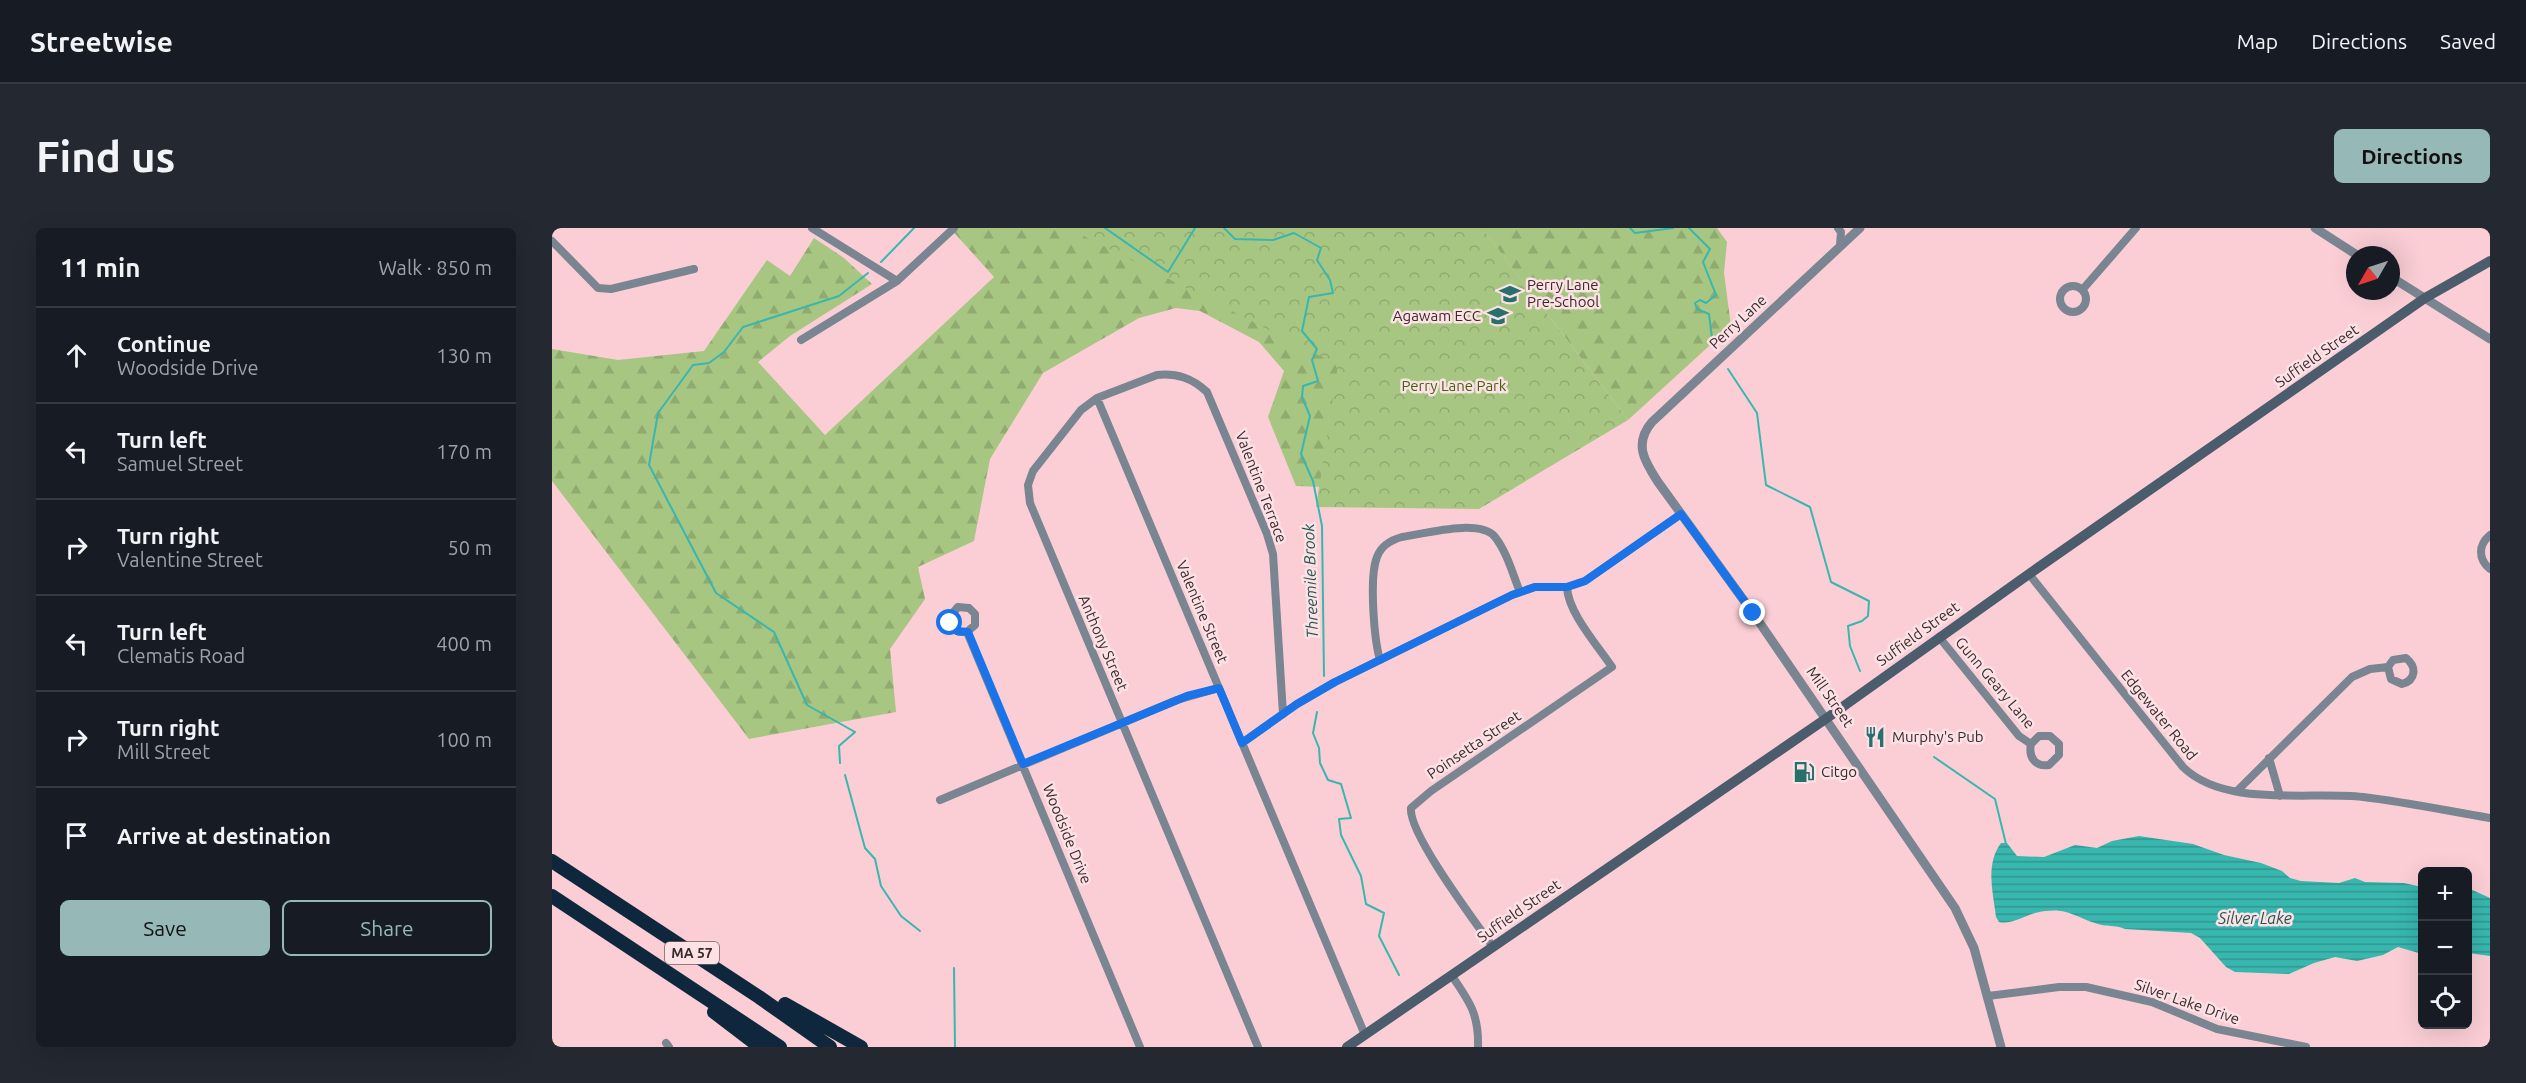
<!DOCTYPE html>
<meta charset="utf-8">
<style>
body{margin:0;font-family:Ubuntu,sans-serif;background:#242831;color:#f1f3f6}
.controls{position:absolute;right:18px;bottom:18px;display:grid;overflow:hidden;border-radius:9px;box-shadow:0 6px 24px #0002}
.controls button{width:54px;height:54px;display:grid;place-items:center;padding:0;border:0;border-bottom:2px solid #363941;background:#171b24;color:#f1f3f6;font:30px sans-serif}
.compass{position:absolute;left:1794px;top:18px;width:54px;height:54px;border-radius:50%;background:#171b24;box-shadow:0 6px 24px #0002;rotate:231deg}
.stop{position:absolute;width:18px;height:18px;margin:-14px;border:4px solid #1a73e8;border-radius:50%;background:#fff}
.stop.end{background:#1a73e8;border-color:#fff;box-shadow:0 2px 6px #0008}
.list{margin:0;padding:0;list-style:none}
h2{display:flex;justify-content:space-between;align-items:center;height:78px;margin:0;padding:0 24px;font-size:26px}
h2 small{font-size:20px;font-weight:400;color:#9ea1a6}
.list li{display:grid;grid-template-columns:39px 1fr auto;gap:18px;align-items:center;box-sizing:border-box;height:96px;padding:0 24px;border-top:2px solid #363941}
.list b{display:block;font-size:22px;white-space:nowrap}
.list p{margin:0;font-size:20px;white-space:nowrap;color:#9ea1a6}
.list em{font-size:20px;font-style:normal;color:#9ea1a6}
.actions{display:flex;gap:12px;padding:18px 24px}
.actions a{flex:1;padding:14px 0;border:2px solid #96b8b7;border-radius:9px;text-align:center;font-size:21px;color:#96b8b7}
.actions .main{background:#96b8b7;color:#111}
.icon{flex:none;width:33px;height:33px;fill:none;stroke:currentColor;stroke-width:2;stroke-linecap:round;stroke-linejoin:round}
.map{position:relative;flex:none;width:1938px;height:819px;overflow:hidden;border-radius:9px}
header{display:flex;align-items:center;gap:36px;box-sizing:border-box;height:84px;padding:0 30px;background:#171b24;border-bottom:2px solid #363941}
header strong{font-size:28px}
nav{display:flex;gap:33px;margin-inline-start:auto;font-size:21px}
.intro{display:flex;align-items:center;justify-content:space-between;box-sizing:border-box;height:144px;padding:0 36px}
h1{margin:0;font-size:42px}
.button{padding:15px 27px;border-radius:9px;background:#96b8b7;color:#111;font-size:21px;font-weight:700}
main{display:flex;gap:36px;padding:0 36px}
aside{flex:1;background:#171b24;border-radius:9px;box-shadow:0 6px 24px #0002}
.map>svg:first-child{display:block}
.forest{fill:url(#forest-firs)}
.park{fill:url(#park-crowns)}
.water{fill:url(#water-rules)}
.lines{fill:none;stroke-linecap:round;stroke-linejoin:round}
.stream{stroke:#38b7af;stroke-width:2}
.minor{stroke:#798591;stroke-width:8}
.tertiary{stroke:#798591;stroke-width:9}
.secondary{stroke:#4b5c6d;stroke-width:10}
.motorway{stroke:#0f273d;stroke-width:14}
.route{stroke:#1a73e8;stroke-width:8}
.labels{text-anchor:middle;stroke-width:5;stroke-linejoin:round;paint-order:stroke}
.shield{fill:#fce1e5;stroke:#746164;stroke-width:1.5}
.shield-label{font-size:14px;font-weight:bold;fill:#3a2a2c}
.poi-label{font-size:15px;fill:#3a2a2c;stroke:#fce1e5;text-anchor:start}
.street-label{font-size:15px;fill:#3a2a2c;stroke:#fce1e5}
.park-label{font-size:15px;fill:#44620f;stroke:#fce1e5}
.water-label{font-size:16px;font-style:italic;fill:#235753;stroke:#fce1e5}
</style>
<header>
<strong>Streetwise</strong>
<nav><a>Map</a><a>Directions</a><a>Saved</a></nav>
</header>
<div class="intro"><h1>Find us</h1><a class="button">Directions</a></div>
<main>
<aside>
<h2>11 min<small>Walk · 850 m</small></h2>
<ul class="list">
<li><svg class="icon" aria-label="ahead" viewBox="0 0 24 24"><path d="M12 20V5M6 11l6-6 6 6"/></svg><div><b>Continue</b><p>Woodside Drive</p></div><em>130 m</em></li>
<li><svg class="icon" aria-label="left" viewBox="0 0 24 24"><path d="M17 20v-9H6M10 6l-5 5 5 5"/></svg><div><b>Turn left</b><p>Samuel Street</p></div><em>170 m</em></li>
<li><svg class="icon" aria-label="right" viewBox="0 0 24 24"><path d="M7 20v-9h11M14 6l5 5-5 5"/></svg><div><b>Turn right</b><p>Valentine Street</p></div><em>50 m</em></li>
<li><svg class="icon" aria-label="left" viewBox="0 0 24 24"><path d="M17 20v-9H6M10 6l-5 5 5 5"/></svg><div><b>Turn left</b><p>Clematis Road</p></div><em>400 m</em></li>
<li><svg class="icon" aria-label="right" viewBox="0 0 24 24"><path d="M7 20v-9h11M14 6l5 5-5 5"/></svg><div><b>Turn right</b><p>Mill Street</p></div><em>100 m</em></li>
<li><svg class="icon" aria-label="arrive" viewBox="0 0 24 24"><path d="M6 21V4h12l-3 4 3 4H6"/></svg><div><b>Arrive at destination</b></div></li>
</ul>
<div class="actions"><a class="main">Save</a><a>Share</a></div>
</aside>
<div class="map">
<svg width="1938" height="819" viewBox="0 0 1938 819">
<defs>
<pattern id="forest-firs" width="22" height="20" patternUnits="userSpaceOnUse" patternTransform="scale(1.5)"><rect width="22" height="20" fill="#a7c682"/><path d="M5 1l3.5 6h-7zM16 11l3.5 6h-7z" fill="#90aa70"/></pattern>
<pattern id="park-crowns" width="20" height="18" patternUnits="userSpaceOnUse" patternTransform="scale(1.5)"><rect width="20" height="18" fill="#a7c682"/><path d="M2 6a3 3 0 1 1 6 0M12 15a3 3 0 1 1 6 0" fill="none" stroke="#90aa70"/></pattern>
<pattern id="water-rules" width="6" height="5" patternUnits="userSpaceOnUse" patternTransform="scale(1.5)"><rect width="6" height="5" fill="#38b7af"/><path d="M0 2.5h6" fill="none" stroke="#30958f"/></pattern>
</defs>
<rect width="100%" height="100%" fill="#fbced5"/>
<path class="forest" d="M398,0H846L927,265L744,258L716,189L732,143L707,114L648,83L624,80L587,90L491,145L438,231L422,313L366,339L373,371L338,421L344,484L197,511L0,253V121L66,132L152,123L215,32L238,48L262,10L292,30L320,56L238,108L206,134L273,207L442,49Z
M922,0H1165L1175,14L1172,45L1179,98L1076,192L933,4Z"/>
<path class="park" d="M516,0H930L1076,192L927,281L764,279L786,137Z"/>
<path class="water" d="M1587,608L1641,616L1672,627L1709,635L1730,643L1738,650L1749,653L1787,655L1803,650L1813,654L1852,655L1870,659V726L1846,719L1831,727L1805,733L1783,729L1762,735L1737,746L1683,744L1674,739L1648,710L1639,705L1573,701C1564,697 1559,699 1550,697C1522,690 1516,677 1483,685C1472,688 1459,697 1447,694L1444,689C1441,664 1433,637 1449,615H1455L1465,628L1492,629L1523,617L1545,620L1560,613Z
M1916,660L1938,670V728L1916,725Z"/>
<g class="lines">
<path class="stream" d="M553,0L616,44L643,0
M672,0L683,11L721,12L742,5L769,20L765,32L778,52L781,65L757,69L750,103L765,121L760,132L766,153L751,158L750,169L758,188L749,226L761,253L770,298L772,448
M1078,0L1083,5L1121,0
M1137,0L1158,21L1151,34L1164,67L1154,75L1148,72L1143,75L1145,81L1157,86L1161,118
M329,34L362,0
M1176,141L1205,185L1214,257L1258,279L1279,354L1317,373L1316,388L1310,393L1296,398L1298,418L1308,443
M765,484L761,505L767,520L768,535L776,552L789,556L799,590L787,591L789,607L809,648L814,676L832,685L827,708L847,747
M1382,529L1443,571L1454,616
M288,535L287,518L303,504L255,477L222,404L164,365L97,237L106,185L141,137L157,135L172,124L191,99L287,68L316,45
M293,547L313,620L323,631L329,658L349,688L368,703
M402,740L403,819"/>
<path class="minor" d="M260,0L345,53
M1286,0L1289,4L1288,17
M0,13L46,60L59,61L142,41
M1508 71a13 13 0 1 1 26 0a13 13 0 1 1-26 0Z
M1531,61L1584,0
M249,112L345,53L402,0
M545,170L813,807
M1938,307C1926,317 1926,331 1938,341
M1477,346L1631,539C1673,580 1757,563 1811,569C1854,574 1896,583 1938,590
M415,404H407L399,398V387L406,379L417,380L423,386V397L415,404L588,819
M1387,409L1467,508L1479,516C1476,530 1484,539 1497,537L1507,527V516L1498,508H1487L1479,516
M828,432C822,411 817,349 825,329C829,318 839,312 850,309C872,306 928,290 943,309C955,324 961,347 968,364
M690,515L745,476L783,454L960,367L983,359H1015L1033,353L1129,286
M1717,530L1728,568
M1685,563L1800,449L1818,441L1836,439L1839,451L1850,456C1864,452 1865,439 1854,430L1841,432L1836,439
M388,572L625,472L667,460
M941,719C924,695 856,605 859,580L879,563L1060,439C1046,418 1016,385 1015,359
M900,748C918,774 927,787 926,819
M1436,768L1507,759H1534L1600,774L1665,801L1754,819
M114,815L117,819
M706,819L478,275L476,257L481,243L529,182L545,170L605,147C625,145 640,150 655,164L715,306L721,326L731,486"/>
<path class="tertiary" d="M1308,0L1100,194C1081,216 1093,234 1106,254L1201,385L1403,680L1422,720L1449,819
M1763,0L1805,27
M1839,49L1938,111"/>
<path class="secondary" d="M795,819L1275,490L1477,346L1873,70L1938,33"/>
<path class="motorway" d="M0,633L207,769L278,819
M0,668L228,819
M233,776L309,819
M162,784L208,819"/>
</g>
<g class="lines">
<path class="route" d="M398,395L405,403L416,404L471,536L635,468L667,460L690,515L745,476L783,454L960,367L983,359H1015L1033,353L1129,286L1201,385"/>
</g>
<defs>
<symbol id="school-bare" viewBox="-9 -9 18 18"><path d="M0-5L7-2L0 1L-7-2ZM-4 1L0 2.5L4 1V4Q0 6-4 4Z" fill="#27706b" stroke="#fce1e5" stroke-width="2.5" paint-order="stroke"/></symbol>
<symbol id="restaurant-bare" viewBox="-9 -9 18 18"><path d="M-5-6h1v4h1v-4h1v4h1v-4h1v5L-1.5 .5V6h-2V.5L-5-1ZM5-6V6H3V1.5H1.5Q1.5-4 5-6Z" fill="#27706b" stroke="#fce1e5" stroke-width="2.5" paint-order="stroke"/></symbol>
<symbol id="fuel-bare" viewBox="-9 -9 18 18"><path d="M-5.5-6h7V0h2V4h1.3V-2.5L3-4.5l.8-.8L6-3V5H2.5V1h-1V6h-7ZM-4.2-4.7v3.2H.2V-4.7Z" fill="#27706b" stroke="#fce1e5" stroke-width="2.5" paint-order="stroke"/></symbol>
</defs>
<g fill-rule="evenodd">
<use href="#school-bare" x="943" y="51" width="30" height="30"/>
<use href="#school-bare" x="931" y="73" width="30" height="30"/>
<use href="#restaurant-bare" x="1308" y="494" width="30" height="30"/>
<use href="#fuel-bare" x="1237" y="529" width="30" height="30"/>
</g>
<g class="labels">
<rect class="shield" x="113" y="714" width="54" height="22" rx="4.5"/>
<g class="shield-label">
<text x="140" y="730">MA 57</text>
</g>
<g class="poi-label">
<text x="975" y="62">Perry Lane<tspan x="975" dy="17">Pre-School</tspan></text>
<text x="929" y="93" text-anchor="end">Agawam ECC</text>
<text x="1340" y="514">Murphy's Pub</text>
<text x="1269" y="549">Citgo</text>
</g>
<g class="street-label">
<text transform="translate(1186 94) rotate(-43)" y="5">Perry Lane</text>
<text transform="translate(1765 128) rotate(-35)" y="5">Suffield Street</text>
<text transform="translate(709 259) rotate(69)" y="5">Valentine Terrace</text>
<text transform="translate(650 384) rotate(67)" y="5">Valentine Street</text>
<text transform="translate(1366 406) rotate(-36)" y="5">Suffield Street</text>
<text transform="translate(551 415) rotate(67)" y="5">Anthony Street</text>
<text transform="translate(1443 455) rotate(50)" y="5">Gunn Geary Lane</text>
<text transform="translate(1278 469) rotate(55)" y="5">Mill Street</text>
<text transform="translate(1607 487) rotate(51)" y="5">Edgewater Road</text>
<text transform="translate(922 517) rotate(-34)" y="5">Poinsetta Street</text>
<text transform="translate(515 606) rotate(68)" y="5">Woodside Drive</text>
<text transform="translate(967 683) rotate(-35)" y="5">Suffield Street</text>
<text transform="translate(1635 774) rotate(19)" y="5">Silver Lake Drive</text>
</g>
<g class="park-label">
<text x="902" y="163">Perry Lane Park</text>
</g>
<g class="water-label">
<text transform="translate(758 353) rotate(-92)" y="6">Threemile Brook</text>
<text x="1703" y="696">Silver Lake</text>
</g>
</g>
</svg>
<div class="controls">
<button>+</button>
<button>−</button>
<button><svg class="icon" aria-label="locate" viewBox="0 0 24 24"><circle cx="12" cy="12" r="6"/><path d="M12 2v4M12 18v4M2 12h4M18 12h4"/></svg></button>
</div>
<svg class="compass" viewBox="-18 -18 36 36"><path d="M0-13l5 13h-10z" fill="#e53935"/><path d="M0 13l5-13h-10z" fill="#9ea1a6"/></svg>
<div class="stop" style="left:398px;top:395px"></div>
<div class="stop end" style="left:1201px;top:385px"></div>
</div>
</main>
